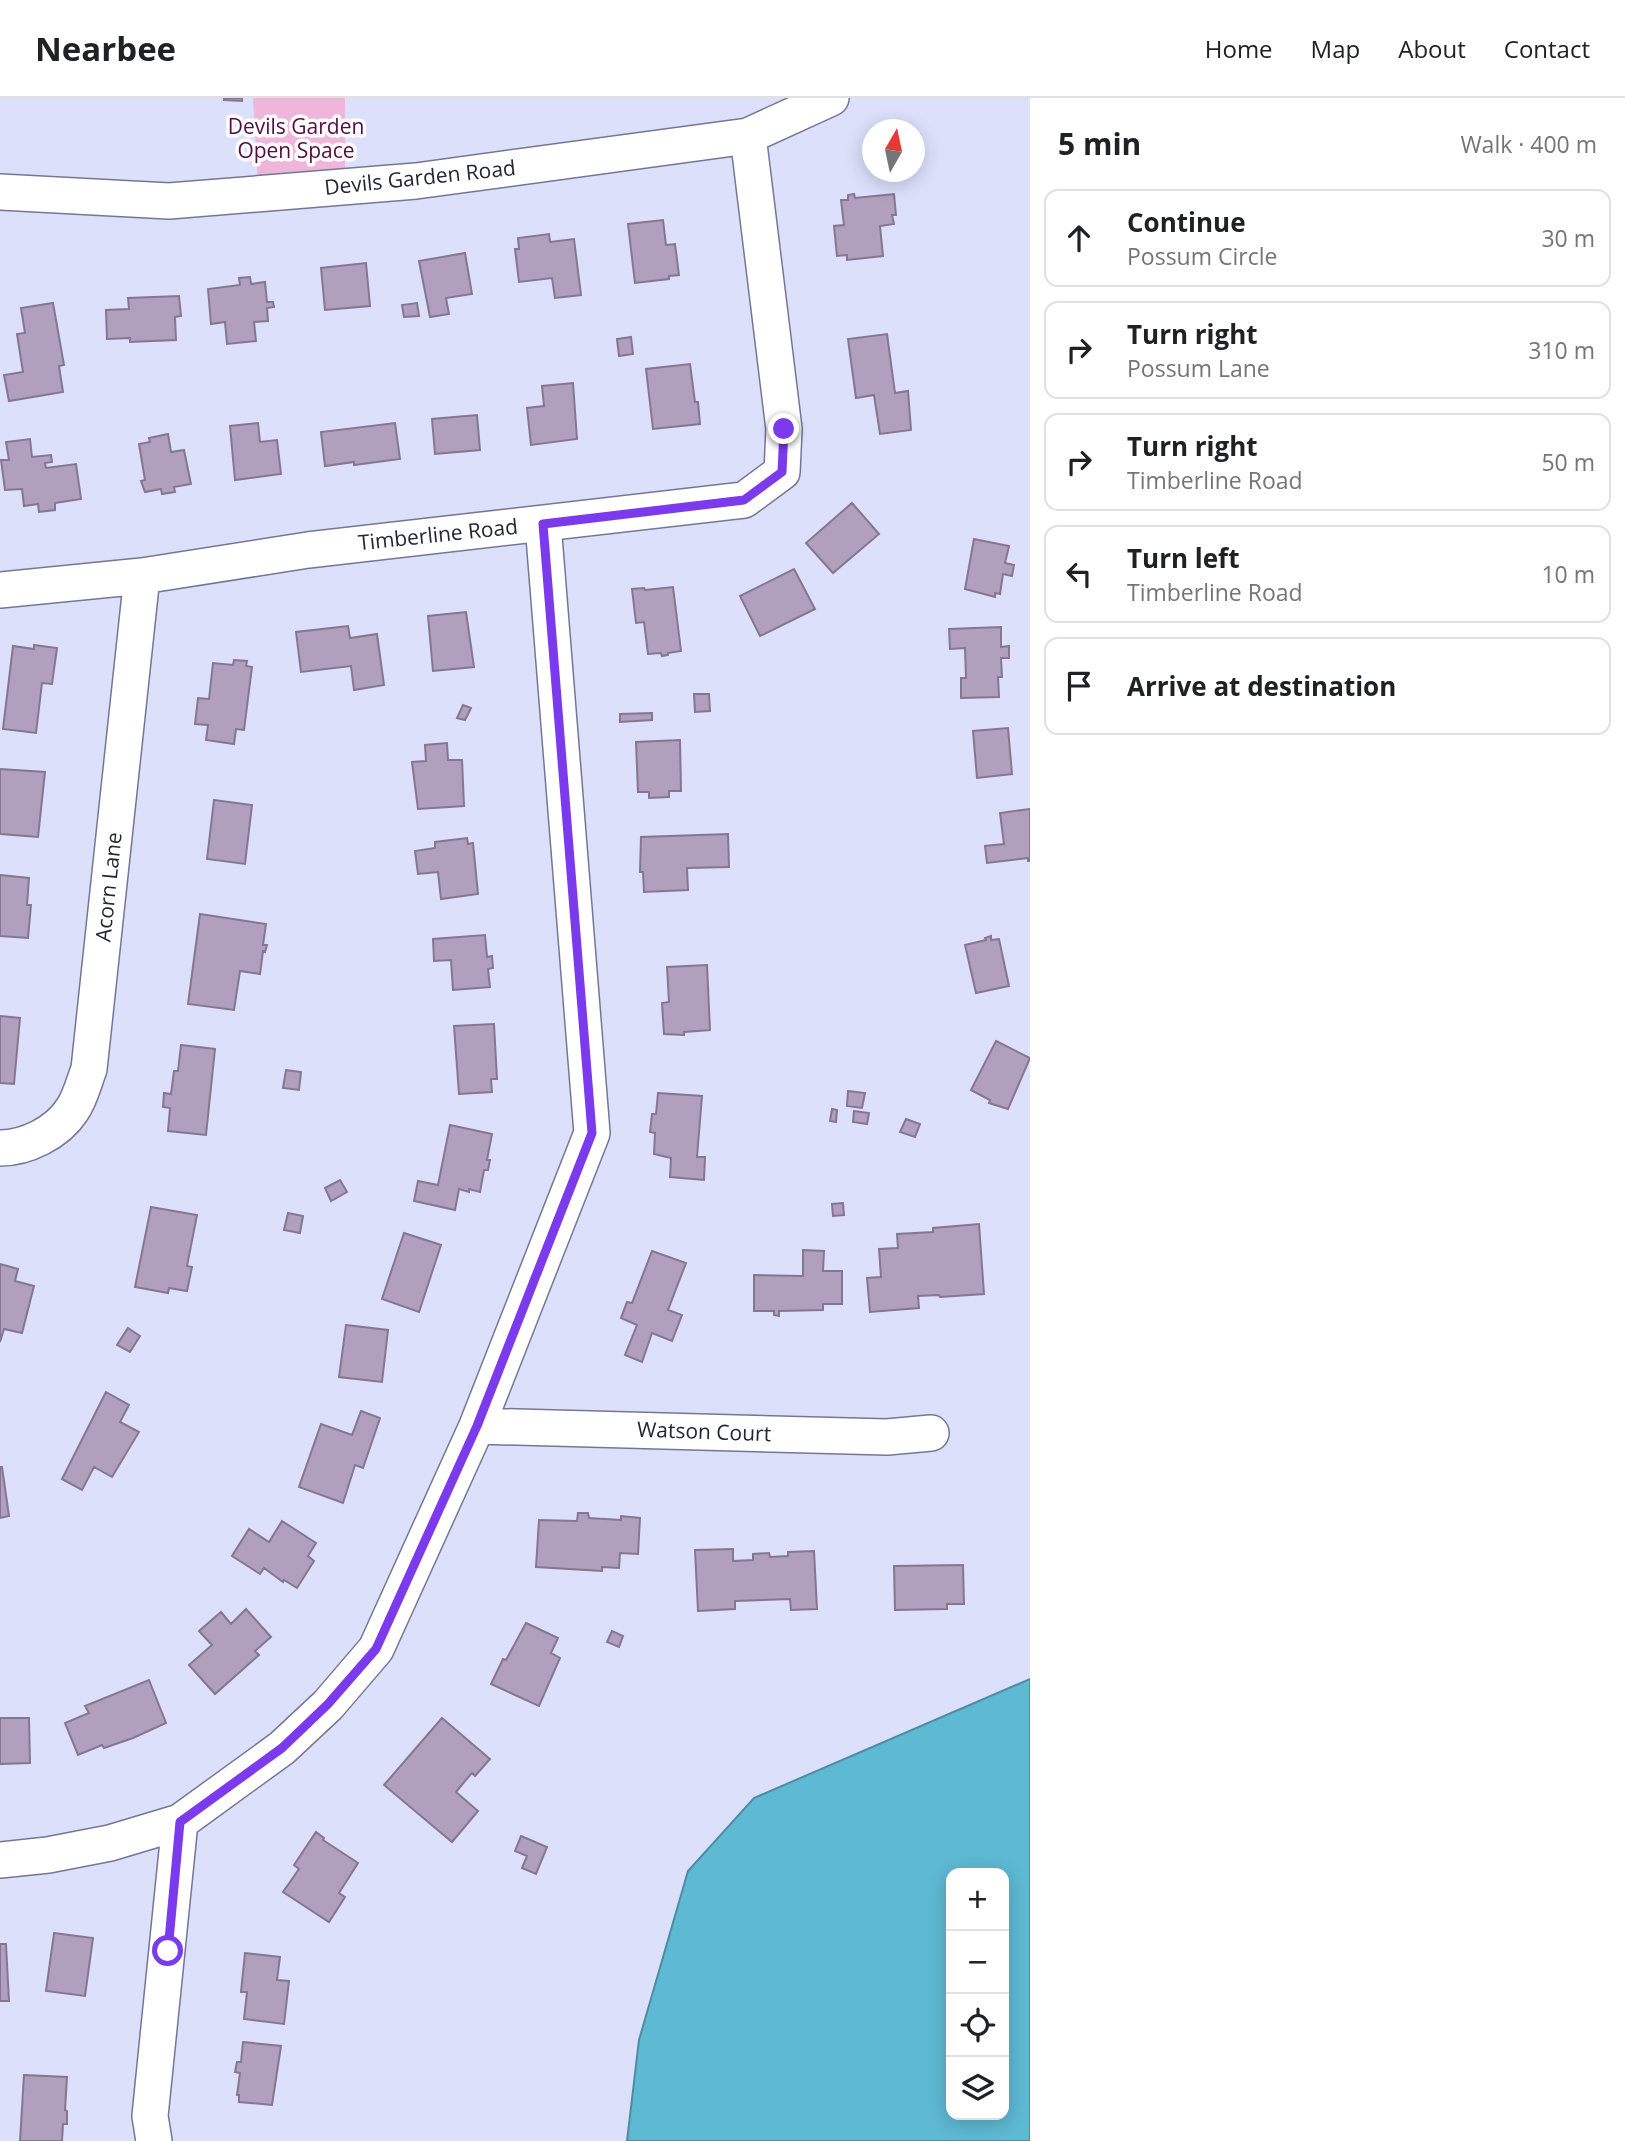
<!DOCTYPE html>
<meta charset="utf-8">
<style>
body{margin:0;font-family:"Open Sans",sans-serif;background:#f2f2f2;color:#202124}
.controls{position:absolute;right:21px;bottom:21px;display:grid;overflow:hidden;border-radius:14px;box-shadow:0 4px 18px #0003}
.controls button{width:63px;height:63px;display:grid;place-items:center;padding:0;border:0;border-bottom:2px solid #e0e0e0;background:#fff;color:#202124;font:35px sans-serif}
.compass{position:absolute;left:862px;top:21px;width:63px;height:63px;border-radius:50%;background:#fff;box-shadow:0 4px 18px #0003;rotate:9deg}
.stop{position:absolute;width:21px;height:21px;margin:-16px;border:5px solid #7c3aed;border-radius:50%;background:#fff}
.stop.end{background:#7c3aed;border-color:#fff;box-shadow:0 2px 7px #0008}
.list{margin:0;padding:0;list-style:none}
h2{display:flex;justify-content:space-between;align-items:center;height:91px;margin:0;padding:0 28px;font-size:30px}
h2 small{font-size:23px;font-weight:400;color:#757577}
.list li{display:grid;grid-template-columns:46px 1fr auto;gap:21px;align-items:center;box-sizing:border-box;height:98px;margin:0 14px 14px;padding:0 14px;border:2px solid #e0e0e0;border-radius:14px}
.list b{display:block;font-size:26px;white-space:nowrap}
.list p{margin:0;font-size:23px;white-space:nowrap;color:#757577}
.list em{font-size:23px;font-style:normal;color:#757577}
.icon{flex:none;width:38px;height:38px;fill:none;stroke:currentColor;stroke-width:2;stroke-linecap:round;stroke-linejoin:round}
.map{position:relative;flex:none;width:1030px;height:2043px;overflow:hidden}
header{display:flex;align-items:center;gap:42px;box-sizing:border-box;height:98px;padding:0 35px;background:#fff;border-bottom:2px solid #e0e0e0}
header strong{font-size:33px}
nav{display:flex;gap:38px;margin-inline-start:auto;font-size:24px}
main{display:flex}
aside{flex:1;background:#fff}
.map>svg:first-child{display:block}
.green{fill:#efb5da}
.water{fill:#5eb9d2;stroke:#4d8da2;stroke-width:2;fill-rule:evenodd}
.building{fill:#b0a0be;stroke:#857692;stroke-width:2}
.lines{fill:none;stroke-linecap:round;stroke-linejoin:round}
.street-casing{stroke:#737795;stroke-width:38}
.street{stroke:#fff;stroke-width:35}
.route{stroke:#7c3aed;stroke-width:9}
.labels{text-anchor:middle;stroke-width:7;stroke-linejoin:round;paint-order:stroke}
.park-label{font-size:21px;fill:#560a44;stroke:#fff}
.street-label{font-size:21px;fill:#252633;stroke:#fff}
</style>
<header>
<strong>Nearbee</strong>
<nav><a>Home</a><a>Map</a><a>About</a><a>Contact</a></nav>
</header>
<main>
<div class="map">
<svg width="1030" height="2043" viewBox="0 0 1030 2043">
<rect width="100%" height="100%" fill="#dce0fb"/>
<path class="green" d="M253,0H345V74L258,88Z"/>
<path class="water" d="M1030,1581V2043H627L639,1942L688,1773L754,1700ZM951,1775H1004V2017H951Z"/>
<path class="building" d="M224,0H242V3L224,2Z
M854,96L855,100L894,96L896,117H892L894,126L880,128L883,158L847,162V157L837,158L834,128L844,127L841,102H848V97Z
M663,122L666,147L675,146L679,177L669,178V181L635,185L628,126Z
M549,136L550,144L574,141L581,197L555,200L552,180L519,184L515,151H519L518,140Z
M465,155L472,196L446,200L449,216L430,219L419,163Z
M366,165L370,208L325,212L321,170Z
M250,179L251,186L265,184L267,204H273L274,209L267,210L268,223L254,224L256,243L227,246L225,224L211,226L208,191L240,187L239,180Z
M179,198L181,218L175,219L176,242L130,244V240L107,241L106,212L129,211L128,200Z
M53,205L64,267L59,268L63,294L9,303L4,277L23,274L17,236L25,235L21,210Z
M417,205L419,218L404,219L402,207Z
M887,236L895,295L908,293L911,332L880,336L874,297L856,300L848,241Z
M631,239L633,256L619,258L617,241Z
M690,266L695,304H698L700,326L653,331L646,271Z
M573,285L577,341L531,347L527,310L544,308L542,288Z
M477,317L480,352L435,356L432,321Z
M258,325L260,344L277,342L281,376L235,382L230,328Z
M395,325L400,361L354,367V364L325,368L321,334Z
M168,336L171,354L184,352L191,386L174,389L175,394L162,396L161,391L145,394L141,383L145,382L139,346L150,344L149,340Z
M30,341L32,359L51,357L52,364L45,365L46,370L76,366L81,401L55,405V412L39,414L38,406L24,408L22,391L5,392L1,362H9L6,344Z
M852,405L879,436L833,475L806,445Z
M974,441L1009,448L1005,465L1014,467L1012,478L1003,476L1000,496L995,495V499L965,491Z
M794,471L815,511L760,538L740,498Z
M673,489L681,553L668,555V557L662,558L661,555L648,556L644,524L636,525L632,491L644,490L645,492Z
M466,514L474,569L433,573L428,518Z
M348,528L350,540L377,536L384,587L354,592L351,568L301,574L296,534Z
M1001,529V549L1009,548V560H1001L1002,579H998L999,599L961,600V580H966L965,550L950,551L949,531Z
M34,547L57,550L52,586L42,585L36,635L3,631L13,548L34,551Z
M234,562L247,563L246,568L252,569L244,632L236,631L234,646L206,642L208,627L195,626L198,600L209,601L213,565L233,567Z
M694,596H709L710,613L695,614Z
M463,607L471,610L465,622L457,620Z
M652,615V622L620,624V616Z
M1008,630L1012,676L977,680L973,633Z
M680,642L681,693H669V699L649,700V694H638L636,644Z
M447,645L448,662H462L464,708L418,711L412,664L426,663L425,647Z
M0,671L45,674L38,739L0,736Z
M214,702L252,707L245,766L207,761Z
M1030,711V763H1028V760L987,765L985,748L1004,746L1000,715Z
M728,736L729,769L687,770L688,792L644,794L643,774H640L641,739Z
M467,740L468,746L473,745L478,796L441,801L438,774L418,776L415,753L435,750V744Z
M0,777L29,780L27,807H31L28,840L0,838Z
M200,816L266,826L263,847H267L265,854L263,853L260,876L240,873L234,912L188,906Z
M485,837L487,859L492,858L493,870L488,871L490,889L453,892L451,862L434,863L433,841Z
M991,838V842L999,841L1009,888L976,895L965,847L986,842L985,840Z
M707,867L710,932L684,934V937L664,936L662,905L669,904L667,869Z
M0,918L20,920L14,986L0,985Z
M494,926L497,981H491L492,994L459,996L454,928Z
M996,943L1030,960L1008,1011L989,1005L990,1002L971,992Z
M181,947L215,951L206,1037L168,1033L170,1010L163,1009L164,995L171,996L174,973H178Z
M286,972L301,974L299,992L283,990Z
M848,993L865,995L862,1010L847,1008Z
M658,995L702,998L697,1059H705L704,1082L670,1079L671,1060L654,1056L655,1035L650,1034L652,1016H656Z
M832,1011L837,1012L836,1024L830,1023Z
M854,1013L869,1015L867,1026L853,1024Z
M906,1021L920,1026L915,1039L900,1034Z
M450,1027L492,1036L487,1062H490L488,1072H484L480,1094L469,1091V1094L459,1091L455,1112L414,1103L418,1083L438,1087Z
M340,1082L347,1094L331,1103L325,1090Z
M843,1105L844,1117L833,1118L832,1106Z
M151,1109L197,1117L187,1168L192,1169L187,1193L169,1190L168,1195L135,1189Z
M288,1115L303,1118L300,1135L284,1132Z
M979,1126L984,1196L940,1199L939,1197L918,1198L919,1210L870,1214L867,1180L881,1179L879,1151L898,1150L897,1136L933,1134V1130Z
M404,1135L441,1147L419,1214L382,1201Z
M803,1152L824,1153L823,1173H842V1206H823V1212L779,1213V1218L774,1217V1213H754V1177L803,1178Z
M652,1153L686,1165L668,1212L682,1217L672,1243L652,1235L642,1264L625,1257L637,1227L621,1220L627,1204L632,1205Z
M0,1166L18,1171L15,1183L34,1188L22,1235L4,1231L0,1244Z
M346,1227L388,1232L382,1284L339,1279Z
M128,1230L140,1238L130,1254L117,1247Z
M106,1294L129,1307L120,1324L139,1334L112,1379L94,1369L82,1392L62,1381Z
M361,1313L380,1320L363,1370L355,1367L343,1405L299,1389L321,1326L352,1337Z
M0,1369H2L9,1418L0,1420Z
M578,1415H588L589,1420L621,1422V1418L640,1420L638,1456L620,1455L619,1470L602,1469V1473L536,1469L539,1422L577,1423Z
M282,1423L316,1445L308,1458L314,1463L297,1490L284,1482L283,1484L264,1470L260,1476L232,1458L249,1431L269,1444Z
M733,1451V1463L753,1462V1456L769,1455L770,1459L788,1458V1454L814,1453L817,1511L791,1512L790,1501L735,1503V1511L698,1513L695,1452Z
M963,1467L964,1506H947V1511L895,1512L894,1468Z
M246,1511L271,1539L255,1553L259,1557L215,1596L189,1567L212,1547L199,1533L221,1514L231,1526Z
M526,1525L558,1540L551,1555L560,1560L539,1608L491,1586L503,1561L506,1562Z
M612,1533L623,1538L619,1549L607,1544Z
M149,1582L166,1625L133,1640L104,1650L102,1647L78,1657L65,1625L89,1615L85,1608Z
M0,1620H29L30,1665L0,1666Z
M442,1620L490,1661L475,1678L472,1675L470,1677L456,1694L478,1713L452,1744L384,1687Z
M316,1734L324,1740L323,1742L358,1765L339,1795L345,1799L329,1824L283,1794L299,1771L294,1767Z
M521,1738L547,1749L536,1776L522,1770L527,1758L515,1753Z
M54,1835L93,1840L85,1898L46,1893Z
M0,1846H6L9,1903H0Z
M245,1855L280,1859L277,1882L289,1883L284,1926L244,1921L247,1894H241Z
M243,1944L281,1948L272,2007L239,2004V1997H237L240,1975L235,1974L237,1964H241Z
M24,1977L67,1979L65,2012L67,2013V2026H63L62,2043H20Z"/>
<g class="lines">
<defs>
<path id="street" d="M0,94L169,103L416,83L748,38L831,0
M0,492L142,478L308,452L744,402L782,374L784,331L748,38
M0,1050C26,1050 57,1035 72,1012C80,1001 84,984 89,971L142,478
M477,1328L887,1339L931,1335
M0,1762L48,1757L110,1745L180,1724L282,1650L328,1607L376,1551L477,1328L592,1035L543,426
M154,2043L150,2018L180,1724"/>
</defs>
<use href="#street" class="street-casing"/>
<use href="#street" class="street"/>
</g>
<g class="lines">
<path class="route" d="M168,1853L180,1724L282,1650L328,1606L376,1551L477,1328L592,1035L543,426L744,402L782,374L784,331"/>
</g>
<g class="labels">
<g class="park-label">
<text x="296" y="36">Devils Garden<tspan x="296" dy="24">Open Space</tspan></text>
</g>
<g class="street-label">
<text transform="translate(420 80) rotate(-6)" y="7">Devils Garden Road</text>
<text transform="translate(438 437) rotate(-6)" y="7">Timberline Road</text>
<text transform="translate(109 789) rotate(-84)" y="7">Acorn Lane</text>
<text transform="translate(704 1334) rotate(2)" y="7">Watson Court</text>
</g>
</g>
</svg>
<div class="controls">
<button>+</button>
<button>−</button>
<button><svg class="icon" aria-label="locate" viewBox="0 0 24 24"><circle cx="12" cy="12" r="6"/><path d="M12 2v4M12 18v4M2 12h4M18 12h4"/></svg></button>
<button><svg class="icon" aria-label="layers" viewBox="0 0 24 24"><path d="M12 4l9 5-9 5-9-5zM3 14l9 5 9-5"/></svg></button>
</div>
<svg class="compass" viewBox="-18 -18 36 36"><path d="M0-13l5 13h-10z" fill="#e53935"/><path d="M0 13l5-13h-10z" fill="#757577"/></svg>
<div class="stop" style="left:168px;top:1853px"></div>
<div class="stop end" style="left:784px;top:331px"></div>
</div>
<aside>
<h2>5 min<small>Walk · 400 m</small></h2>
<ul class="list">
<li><svg class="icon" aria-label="ahead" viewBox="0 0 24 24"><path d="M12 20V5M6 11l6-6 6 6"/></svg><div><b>Continue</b><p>Possum Circle</p></div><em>30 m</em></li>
<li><svg class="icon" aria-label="right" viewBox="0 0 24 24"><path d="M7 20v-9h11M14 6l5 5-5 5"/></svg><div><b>Turn right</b><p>Possum Lane</p></div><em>310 m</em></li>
<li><svg class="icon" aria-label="right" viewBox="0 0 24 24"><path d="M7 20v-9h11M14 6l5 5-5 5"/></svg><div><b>Turn right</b><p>Timberline Road</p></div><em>50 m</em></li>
<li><svg class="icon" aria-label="left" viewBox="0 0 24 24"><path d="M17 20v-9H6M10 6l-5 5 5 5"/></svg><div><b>Turn left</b><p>Timberline Road</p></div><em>10 m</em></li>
<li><svg class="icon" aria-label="arrive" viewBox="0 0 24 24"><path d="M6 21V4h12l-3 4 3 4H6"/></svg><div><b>Arrive at destination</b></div></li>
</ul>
</aside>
</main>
